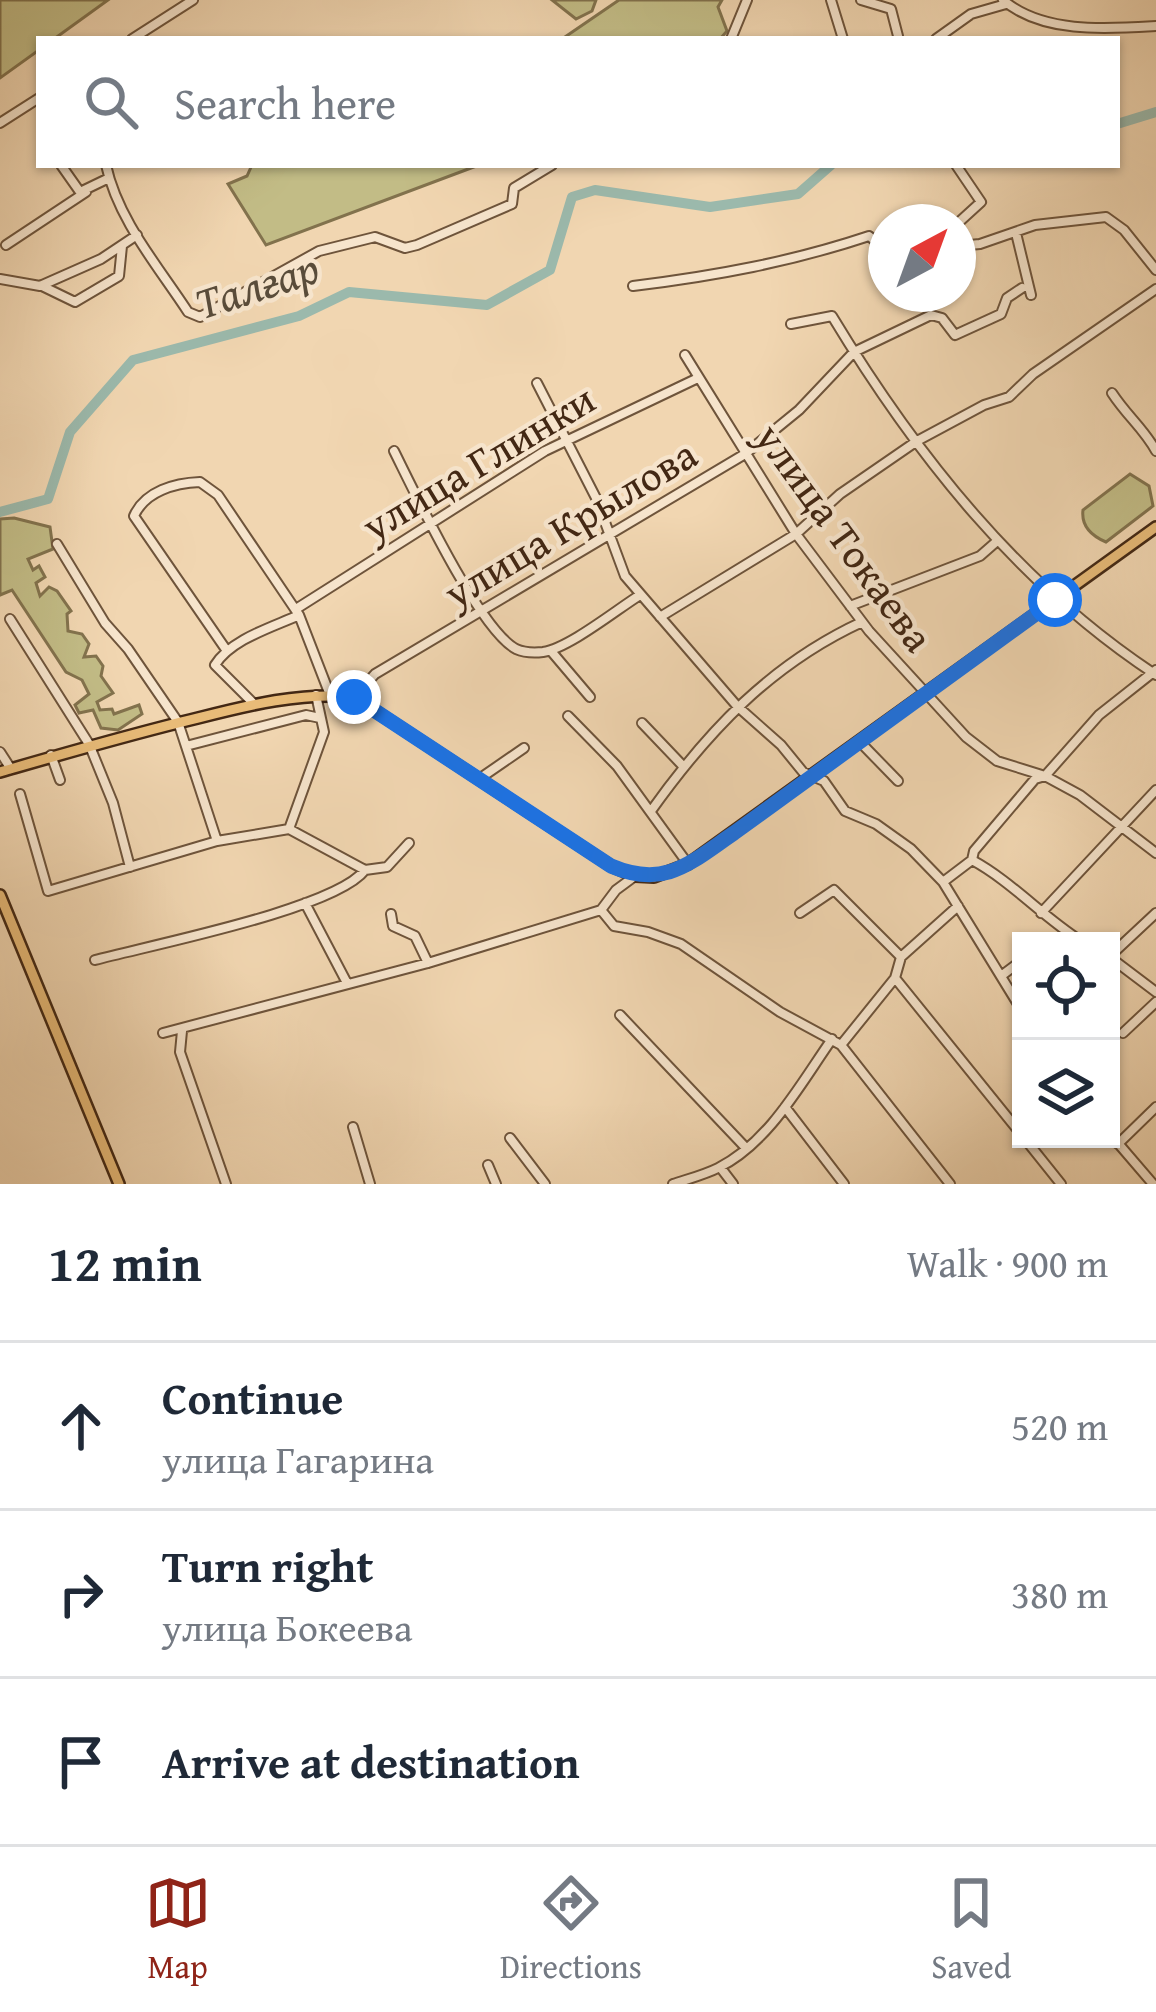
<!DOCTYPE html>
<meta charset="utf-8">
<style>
body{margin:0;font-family:"Gentium Book Plus",serif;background:#f2f2f3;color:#1f2937}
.controls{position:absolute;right:36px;bottom:36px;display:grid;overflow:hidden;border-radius:0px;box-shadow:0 3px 9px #0004}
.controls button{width:108px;height:108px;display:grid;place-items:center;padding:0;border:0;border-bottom:3px solid #e0e1e3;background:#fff;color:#1f2937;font:60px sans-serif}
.compass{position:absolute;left:868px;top:204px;width:108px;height:108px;border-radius:50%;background:#fff;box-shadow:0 3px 9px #0004;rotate:41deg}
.stop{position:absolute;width:36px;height:36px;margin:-27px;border:9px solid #1a73e8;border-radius:50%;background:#fff}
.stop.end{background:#1a73e8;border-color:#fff;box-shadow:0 3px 12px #0008}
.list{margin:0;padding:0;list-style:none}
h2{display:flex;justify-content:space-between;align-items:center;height:156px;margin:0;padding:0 48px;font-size:51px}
h2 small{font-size:39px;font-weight:400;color:#747a83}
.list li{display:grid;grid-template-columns:78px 1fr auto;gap:36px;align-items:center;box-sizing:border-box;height:168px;padding:0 48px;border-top:3px solid #e0e1e3}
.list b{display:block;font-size:45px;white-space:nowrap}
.list p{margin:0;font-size:39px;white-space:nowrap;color:#747a83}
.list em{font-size:39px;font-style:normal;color:#747a83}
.icon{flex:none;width:66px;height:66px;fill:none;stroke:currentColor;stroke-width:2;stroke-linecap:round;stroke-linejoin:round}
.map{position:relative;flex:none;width:1156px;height:1184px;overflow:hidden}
.search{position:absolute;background:#fff;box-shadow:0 3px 9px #0004;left:36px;right:36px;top:36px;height:132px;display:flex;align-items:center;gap:30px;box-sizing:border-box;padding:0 42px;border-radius:0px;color:#747a83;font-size:45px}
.sheet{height:660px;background:#fff}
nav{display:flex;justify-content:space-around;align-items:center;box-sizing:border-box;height:168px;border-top:3px solid #e0e1e3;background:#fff;font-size:33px;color:#747a83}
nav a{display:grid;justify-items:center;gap:6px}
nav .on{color:#8f2418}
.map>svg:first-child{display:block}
.green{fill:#c2bc86;stroke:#82724d;stroke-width:3}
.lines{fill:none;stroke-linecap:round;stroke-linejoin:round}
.river{stroke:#9bb9ac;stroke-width:10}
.minor-casing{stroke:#6e543b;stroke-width:12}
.major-casing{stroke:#432814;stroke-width:14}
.minor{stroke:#f6e4cc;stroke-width:8}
.major{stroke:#e8bb78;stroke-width:9}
.route{stroke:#1a73e8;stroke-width:15}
.labels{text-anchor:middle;stroke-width:9;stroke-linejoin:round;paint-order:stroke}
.street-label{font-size:42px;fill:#432814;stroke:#f6e4cc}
.water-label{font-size:45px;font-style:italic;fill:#594c3a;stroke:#f6e4cc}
</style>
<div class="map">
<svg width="1156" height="1184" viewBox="0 0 1156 1184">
<rect width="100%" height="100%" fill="#f1d6b1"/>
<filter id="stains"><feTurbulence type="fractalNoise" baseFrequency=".00167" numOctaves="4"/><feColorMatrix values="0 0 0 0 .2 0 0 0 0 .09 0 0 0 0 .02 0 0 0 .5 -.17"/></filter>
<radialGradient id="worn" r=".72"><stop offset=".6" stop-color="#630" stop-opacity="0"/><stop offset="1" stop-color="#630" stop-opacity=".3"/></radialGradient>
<path class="green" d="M0,0H108L54,39H39V50L0,78Z
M552,0H596L592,11L576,19Z
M619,0H722L718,7L727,31L720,39H562Z
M252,165H479L266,245L228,184L247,176Z
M1130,474L1149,486L1153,506L1106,542C1092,536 1081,526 1083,510Z
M14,518L50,527L53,549L28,559L33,570L39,566L45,577L36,583L40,596L49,587L57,591L71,611L67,614L68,631L82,634L89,644L84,657L96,656L103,666L101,676L113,693L97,702L100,710L112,709L114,714L139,705L142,714L118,730L101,728L93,710L79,713L75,705L89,694L82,680L66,672L12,590L0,595V519Z"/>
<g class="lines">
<path class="river" d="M1117,124L1156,112
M0,512L48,499L70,432L133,360L299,316L349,292L487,305L550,270L572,197L595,190L710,207L798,194L831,165"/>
<defs>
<path id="minor" d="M831,0L843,39
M861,0L891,9L898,36
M1003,0C1043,34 1107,29 1156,26
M132,39L193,0
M731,39L747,0
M936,39L971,14L1006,4
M0,123L39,98
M61,165L80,192L109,178
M106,165C118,220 158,266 188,312L200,317L319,251L375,237L405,248L417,245L512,204L514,188L552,165
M956,165L981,202L958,223
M1016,233L1031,295
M6,245L86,192
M958,246L980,244L1035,225L1106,217L1124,230L1156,270
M0,279L40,286L101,259L137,235
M42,286L75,302L119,276L122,246
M633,286C715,276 791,262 869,236L879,244L886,243
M791,324L832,316C916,455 1019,585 1156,675
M685,355L796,534L869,631L966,737L997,761L1045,776L1080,795L1156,853
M537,383L596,498L625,576L737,706L781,745L803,772L824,781L845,811L876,824L911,849L943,882L1021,1009
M1112,393C1127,416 1144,429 1156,451
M394,451C415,493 479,629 516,649C525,653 534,653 543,652C569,648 616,610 640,595
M57,544L105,623L128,649L178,722L217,841
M850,606L980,556L996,542
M296,609L545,451L698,378
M660,617L796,534L840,494L917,441L984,405L1009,397L1033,374L1156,289
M10,619L89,744L113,803L130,867
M227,651L134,516C145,491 175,483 200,482L218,495L299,615L330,695
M551,651L590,697
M354,697L375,674L745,454L799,410L854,352L931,315L942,318L955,335L1001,314L1007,298L1022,288
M254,704L215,665C231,639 273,627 299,615
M568,716L617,766L688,864
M642,723L683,766
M861,743L898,781
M186,746L306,715L320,718
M0,752L11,769
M51,755L60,780
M479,779L524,748
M20,794L48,891L217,841L289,829L365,870
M651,811C708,731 771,664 862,622
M289,829L324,732L316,695
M972,860C1011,881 1043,917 1081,941
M365,870L387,867L409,843
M635,876L616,890L601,910L614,926L648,932L681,944L780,1012L841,1045L950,1184
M943,882L972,860L974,851L1035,779L1045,776L1099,715L1156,670
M305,903L347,983
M800,913L834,890L901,957
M1041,913L1156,790
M391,914L393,926L415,936L428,963
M1111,955L1156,913
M1111,958L1156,992
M95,960C151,945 335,909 365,870
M1001,976L1021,961
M895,978L1021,1134
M620,1015L746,1148
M182,1031L180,1052L226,1184
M163,1033L428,963L601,910
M1123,1033L1156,1002
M841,1045L895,978L901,957L958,906
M785,1107L844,1184
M353,1127L370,1184
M1111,1135L1153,1184
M510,1138L545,1184
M1025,1139L1061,1184
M1118,1144L1156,1107
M488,1165L496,1184
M720,1167L733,1184
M673,1184C688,1179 704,1175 718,1168C769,1143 801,1083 832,1039"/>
<path id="major" d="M0,772C66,753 131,734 198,718C249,705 301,692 354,697L611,866L635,876L654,877L688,864L1156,527
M0,895L119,1184"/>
</defs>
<use href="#minor" class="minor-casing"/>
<use href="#major" class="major-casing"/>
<use href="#minor" class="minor"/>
<use href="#major" class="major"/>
</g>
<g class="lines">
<path class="route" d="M354,697L611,866C665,889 690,863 734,833L1055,600"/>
</g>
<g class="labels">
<g class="street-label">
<text transform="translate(478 462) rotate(-31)" y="15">улица Глинки</text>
<text transform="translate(570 523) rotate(-31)" y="15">улица Крылова</text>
<text transform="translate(845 537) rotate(54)" y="15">улица Токаева</text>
</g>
<g class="water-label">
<text transform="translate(257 285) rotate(-18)" y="16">Талғар</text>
</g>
</g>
<rect width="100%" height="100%" filter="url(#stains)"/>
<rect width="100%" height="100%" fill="url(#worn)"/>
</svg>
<div class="controls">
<button><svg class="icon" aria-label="locate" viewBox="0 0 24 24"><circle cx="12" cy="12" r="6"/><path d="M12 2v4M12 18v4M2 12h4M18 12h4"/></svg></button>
<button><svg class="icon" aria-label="layers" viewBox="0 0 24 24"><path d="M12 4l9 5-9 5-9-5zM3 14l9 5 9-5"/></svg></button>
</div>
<svg class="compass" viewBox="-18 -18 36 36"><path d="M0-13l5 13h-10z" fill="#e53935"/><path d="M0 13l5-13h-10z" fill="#747a83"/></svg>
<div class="stop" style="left:1055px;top:600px"></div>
<div class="stop end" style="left:354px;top:697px"></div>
<div class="search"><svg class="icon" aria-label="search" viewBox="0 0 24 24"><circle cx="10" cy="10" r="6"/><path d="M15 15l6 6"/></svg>Search here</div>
</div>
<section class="sheet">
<h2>12 min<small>Walk · 900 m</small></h2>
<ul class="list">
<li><svg class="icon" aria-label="ahead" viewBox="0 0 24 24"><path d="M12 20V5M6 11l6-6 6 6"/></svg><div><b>Continue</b><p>улица Гагарина</p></div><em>520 m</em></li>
<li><svg class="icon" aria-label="right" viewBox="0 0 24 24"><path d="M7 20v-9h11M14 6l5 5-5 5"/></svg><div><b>Turn right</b><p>улица Бокеева</p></div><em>380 m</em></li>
<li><svg class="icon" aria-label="arrive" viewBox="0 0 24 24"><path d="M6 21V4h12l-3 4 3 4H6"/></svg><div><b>Arrive at destination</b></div></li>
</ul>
</section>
<nav>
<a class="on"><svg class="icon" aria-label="map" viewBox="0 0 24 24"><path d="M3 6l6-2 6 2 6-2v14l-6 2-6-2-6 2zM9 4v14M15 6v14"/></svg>Map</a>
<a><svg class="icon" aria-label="directions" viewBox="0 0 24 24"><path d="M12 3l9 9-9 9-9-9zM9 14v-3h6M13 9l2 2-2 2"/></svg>Directions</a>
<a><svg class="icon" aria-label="saved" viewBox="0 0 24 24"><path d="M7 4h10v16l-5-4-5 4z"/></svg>Saved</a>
</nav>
